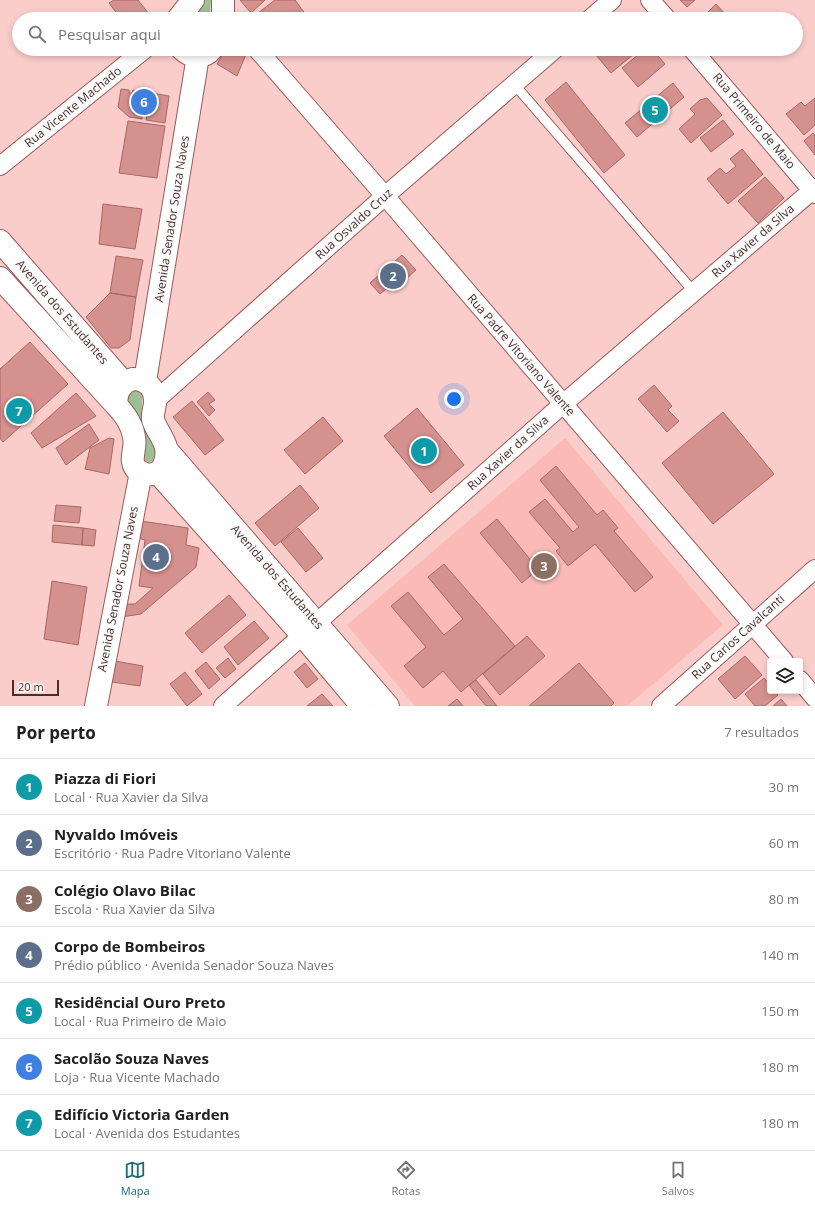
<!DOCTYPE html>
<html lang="pt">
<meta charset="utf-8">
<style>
body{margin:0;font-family:"Open Sans",sans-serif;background:#f6f6f6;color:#202124}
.controls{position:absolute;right:12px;bottom:12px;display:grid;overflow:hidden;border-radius:4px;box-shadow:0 2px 6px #0003}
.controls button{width:36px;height:36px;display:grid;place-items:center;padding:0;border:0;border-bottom:1px solid #e0e0e0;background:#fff;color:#202124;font:20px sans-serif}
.scale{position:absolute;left:12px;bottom:10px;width:47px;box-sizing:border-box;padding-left:4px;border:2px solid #4a2e2d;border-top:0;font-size:11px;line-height:14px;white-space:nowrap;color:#4a2e2d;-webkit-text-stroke:3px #fafafa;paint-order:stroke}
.you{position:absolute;left:454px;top:399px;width:14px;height:14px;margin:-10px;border:3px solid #fff;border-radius:50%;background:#1a73e8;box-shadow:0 0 0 6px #1a73e833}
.badge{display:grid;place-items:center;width:26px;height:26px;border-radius:50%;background:#1e6a70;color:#fff;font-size:13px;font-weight:700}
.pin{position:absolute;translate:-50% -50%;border:2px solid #fff;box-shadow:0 1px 4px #0006}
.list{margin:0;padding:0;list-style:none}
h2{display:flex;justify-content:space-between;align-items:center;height:52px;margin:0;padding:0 16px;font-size:17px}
h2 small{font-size:13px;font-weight:400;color:#757577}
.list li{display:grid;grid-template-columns:26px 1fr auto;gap:12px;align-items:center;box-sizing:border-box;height:56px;padding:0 16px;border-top:1px solid #e0e0e0}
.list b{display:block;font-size:15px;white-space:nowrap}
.list p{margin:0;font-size:13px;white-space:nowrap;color:#757577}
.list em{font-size:13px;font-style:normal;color:#757577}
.icon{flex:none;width:22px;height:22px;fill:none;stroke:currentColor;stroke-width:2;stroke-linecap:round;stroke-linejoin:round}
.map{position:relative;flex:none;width:815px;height:706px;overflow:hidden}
.search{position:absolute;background:#fff;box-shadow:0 2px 6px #0003;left:12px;right:12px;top:12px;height:44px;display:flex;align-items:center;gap:10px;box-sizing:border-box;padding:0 14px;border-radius:22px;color:#757577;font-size:15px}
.sheet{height:444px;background:#fff}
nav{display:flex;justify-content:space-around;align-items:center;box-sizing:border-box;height:56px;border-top:1px solid #e0e0e0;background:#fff;font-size:11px;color:#757577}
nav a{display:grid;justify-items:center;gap:2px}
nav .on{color:#1e6a70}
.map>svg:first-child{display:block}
.built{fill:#fbbab6}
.green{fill:#9bc096}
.building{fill:#d5918e;stroke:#a96765}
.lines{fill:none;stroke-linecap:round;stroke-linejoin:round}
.lane-casing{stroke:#9a5a58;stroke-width:11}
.street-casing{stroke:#9a5a58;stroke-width:20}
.secondary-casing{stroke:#9a5a58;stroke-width:24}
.lane{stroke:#fff;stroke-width:9}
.street{stroke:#fff;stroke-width:18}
.secondary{stroke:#fff;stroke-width:22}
.labels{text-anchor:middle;stroke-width:3;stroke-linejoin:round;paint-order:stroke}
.street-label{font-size:12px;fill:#4a2e2d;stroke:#fafafa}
</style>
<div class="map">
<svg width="815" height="706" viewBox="0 0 815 706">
<rect width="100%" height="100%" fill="#facdca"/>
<path class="built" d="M565,438L723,625L627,706H415L347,625Z"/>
<path class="green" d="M205,0H211L209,19H190L199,9Z
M133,387L143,393C140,413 142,433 157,448L155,460C151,462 147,463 144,460L126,400Z"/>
<path class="building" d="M114,0H138L149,14L143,19H121L109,3Z
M240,0H265L251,13Z
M275,0H295L309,19H262L258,13Z
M680,0H695L687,7Z
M716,4L727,16L724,19H701Z
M234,49L246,54L237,76L217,64L223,54Z
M591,49H640L611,73Z
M645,49H652L665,64L638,87L622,68Z
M566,82L625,155L604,173L545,100Z
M673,83L684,97L637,137L625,123Z
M121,89L129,90V93H132L133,90L147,92L146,96L151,97L152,93L169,96L165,123L146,120L147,115L142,114V119L129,117L118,107Z
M707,98L722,115L691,143L679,129L695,114L690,109L700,100Z
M815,98V125L804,135L786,114L801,102L805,106Z
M723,120L734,134L711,152L700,138Z
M128,121L165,126L157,178L119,173Z
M813,133L815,135V155L804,141Z
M742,149L763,174L728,204L707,179L720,168L726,174L736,166L730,159Z
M765,177L784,198L758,223L738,201Z
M103,204L142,209L135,249L99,244Z
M402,255L416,270L396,288L392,284L380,294L370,283Z
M116,256L143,260L136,297L110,293Z
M110,293L136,297L130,340L119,348H111L86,317Z
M30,342L68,384L3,442L0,438V369Z
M654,385L672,406L668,410L679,421L667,432L638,399Z
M208,392L215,400L209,404L215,410L209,416L197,402Z
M76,393L96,416L42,448L31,433Z
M192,401L224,440L205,455L173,417Z
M417,408L464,465L431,493L384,436Z
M723,412L774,474L713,524L662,463Z
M323,417L343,441L305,474L284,450Z
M89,424L99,440L66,465L56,448Z
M109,438L114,439L109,474L85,469L90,448Z
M556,466L597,515L603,510L618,528L614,531L653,577L635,592L595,544L568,566L556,551L560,548L529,512L545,499L573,532L579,527L540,480Z
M300,485L319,508L275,546L255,523Z
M56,505L81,507L79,523L54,521Z
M497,519L538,569L522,583L480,533Z
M141,521L188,528L186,545L199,548L196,567L141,614L121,617L125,604H135L153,588L139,586L145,540L138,538Z
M53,525L83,528L82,545L52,542Z
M83,528L96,530L94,546L82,545Z
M298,528L323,558L306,572L281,542Z
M444,564L515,646L461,692L443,671L423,688L404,666L426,647L391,606L408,592L444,635L463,619L428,577Z
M52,581L87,587L78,645L44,639Z
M229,595L246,615L202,653L185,633Z
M254,621L269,638L238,665L224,647Z
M527,636L545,656L500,695L483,674Z
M745,656L762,675L735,699L718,679Z
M228,658L236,669L225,678L216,668Z
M115,661L143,666L140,686L112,682Z
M206,662L220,679L209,689L195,671Z
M305,663L318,679L307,688L294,672Z
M579,663L614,703L611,706H529Z
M185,672L202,694L187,706L170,684Z
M764,678L770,685V691H775L778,695L765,706H755L745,694Z
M476,680L497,706H486L469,685Z
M322,694L333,706H307Z
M457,699L463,706H448Z
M781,699L787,706H773Z"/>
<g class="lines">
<defs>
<path id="lane" d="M514,84L694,292"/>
<path id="street" d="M650,0L667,19
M590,19L612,0
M257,49L385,196L784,661
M692,49L815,194
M0,166L145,49
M155,401L385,196L555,49
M800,680L815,698
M223,706L563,404L815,188
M661,706L815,569"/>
<path id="secondary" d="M223,0V19
M178,19L193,0
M182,49C191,58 204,59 212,49
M0,241L124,383
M0,278L116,405
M133,379C146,379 156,388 155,402C155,408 152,413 153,420C159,437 172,444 164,465C162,470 158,473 153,474C148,475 142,474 138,471C127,461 137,449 134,437C132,424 125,414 116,405C116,394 120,382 133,379Z
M145,381L198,56
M166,449L388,706
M158,473L303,636L362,706
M96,706L141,472"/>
</defs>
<use href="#lane" class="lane-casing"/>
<use href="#street" class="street-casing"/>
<use href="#secondary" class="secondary-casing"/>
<use href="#lane" class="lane"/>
<use href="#street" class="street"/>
<use href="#secondary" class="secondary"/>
</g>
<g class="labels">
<g class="street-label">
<text transform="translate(73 107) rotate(-39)" y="4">Rua Vicente Machado</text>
<text transform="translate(754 121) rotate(50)" y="4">Rua Primeiro de Maio</text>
<text transform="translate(172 219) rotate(-81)" y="4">Avenida Senador Souza Naves</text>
<text transform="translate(354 224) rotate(-42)" y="4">Rua Osvaldo Cruz</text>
<text transform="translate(753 241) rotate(-41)" y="4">Rua Xavier da Silva</text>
<text transform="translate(62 312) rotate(49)" y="4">Avenida dos Estudantes</text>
<text transform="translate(521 355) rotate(49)" y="4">Rua Padre Vitoriano Valente</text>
<text transform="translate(508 453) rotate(-42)" y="4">Rua Xavier da Silva</text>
<text transform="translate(277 577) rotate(49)" y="4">Avenida dos Estudantes</text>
<text transform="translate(118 589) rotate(-79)" y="4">Avenida Senador Souza Naves</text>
<text transform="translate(738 637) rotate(-42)" y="4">Rua Carlos Cavalcanti</text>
</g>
</g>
</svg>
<div class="controls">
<button><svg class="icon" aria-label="layers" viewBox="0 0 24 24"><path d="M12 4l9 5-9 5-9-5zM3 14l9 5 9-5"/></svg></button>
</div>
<div class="scale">20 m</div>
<div class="you"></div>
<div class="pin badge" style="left:424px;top:451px;background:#0f9aa8">1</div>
<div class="pin badge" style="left:393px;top:276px;background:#5c6f8a">2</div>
<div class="pin badge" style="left:544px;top:566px;background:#8d6e63">3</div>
<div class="pin badge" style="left:156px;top:557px;background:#5c6f8a">4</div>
<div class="pin badge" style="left:655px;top:110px;background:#0f9aa8">5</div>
<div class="pin badge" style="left:144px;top:102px;background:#3f7fe0">6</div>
<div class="pin badge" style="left:19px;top:411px;background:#0f9aa8">7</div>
<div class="search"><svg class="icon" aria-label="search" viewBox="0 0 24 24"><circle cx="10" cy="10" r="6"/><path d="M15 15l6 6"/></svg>Pesquisar aqui</div>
</div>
<section class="sheet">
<h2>Por perto<small>7 resultados</small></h2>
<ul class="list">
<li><span class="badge" style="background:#0f9aa8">1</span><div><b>Piazza di Fiori</b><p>Local · Rua Xavier da Silva</p></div><em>30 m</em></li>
<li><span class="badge" style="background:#5c6f8a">2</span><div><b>Nyvaldo Imóveis</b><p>Escritório · Rua Padre Vitoriano Valente</p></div><em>60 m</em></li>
<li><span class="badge" style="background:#8d6e63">3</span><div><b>Colégio Olavo Bilac</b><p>Escola · Rua Xavier da Silva</p></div><em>80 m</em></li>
<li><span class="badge" style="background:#5c6f8a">4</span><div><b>Corpo de Bombeiros</b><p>Prédio público · Avenida Senador Souza Naves</p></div><em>140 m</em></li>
<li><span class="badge" style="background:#0f9aa8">5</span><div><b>Residêncial Ouro Preto</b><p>Local · Rua Primeiro de Maio</p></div><em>150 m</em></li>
<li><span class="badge" style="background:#3f7fe0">6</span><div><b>Sacolão Souza Naves</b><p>Loja · Rua Vicente Machado</p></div><em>180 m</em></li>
<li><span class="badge" style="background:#0f9aa8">7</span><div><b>Edifício Victoria Garden</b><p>Local · Avenida dos Estudantes</p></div><em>180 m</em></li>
</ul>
</section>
<nav>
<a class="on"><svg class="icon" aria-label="map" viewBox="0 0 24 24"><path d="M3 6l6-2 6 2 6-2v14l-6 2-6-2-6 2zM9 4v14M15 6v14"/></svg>Mapa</a>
<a><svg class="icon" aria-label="directions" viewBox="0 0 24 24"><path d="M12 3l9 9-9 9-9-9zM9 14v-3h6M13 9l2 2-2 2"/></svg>Rotas</a>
<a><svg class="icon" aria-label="saved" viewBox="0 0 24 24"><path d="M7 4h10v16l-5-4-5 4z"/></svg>Salvos</a>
</nav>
